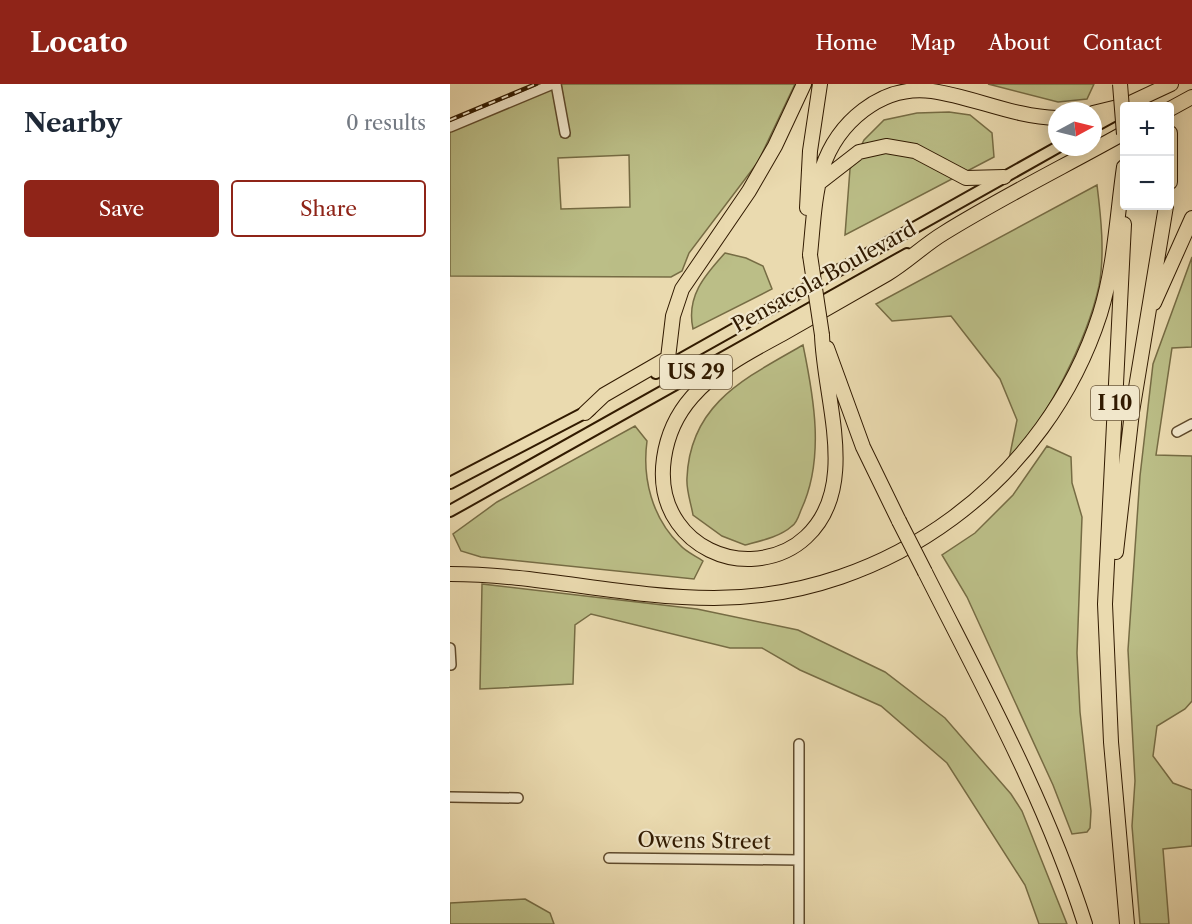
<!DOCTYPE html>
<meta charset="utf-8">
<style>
body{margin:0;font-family:"Libre Caslon Text",serif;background:#f6f6f7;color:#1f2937}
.controls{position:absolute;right:18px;top:18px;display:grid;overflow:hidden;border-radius:6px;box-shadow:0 3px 15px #0003}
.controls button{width:54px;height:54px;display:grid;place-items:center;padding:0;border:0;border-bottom:2px solid #e0e1e3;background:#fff;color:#1f2937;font:30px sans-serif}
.compass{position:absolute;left:598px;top:18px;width:54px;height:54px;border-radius:50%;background:#fff;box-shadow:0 3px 15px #0003;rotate:83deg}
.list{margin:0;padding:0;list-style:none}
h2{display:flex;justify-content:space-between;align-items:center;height:78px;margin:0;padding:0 24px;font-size:26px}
h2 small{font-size:20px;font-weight:400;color:#747a83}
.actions{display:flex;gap:12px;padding:18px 24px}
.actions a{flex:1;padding:14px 0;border:2px solid #8f2418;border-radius:6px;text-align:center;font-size:21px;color:#8f2418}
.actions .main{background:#8f2418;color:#fff}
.map{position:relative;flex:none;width:742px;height:840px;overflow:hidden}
header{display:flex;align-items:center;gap:36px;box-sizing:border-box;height:84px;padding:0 30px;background:#8f2418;color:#fff}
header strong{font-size:28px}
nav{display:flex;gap:33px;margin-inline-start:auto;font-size:21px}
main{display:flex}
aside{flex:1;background:#fff}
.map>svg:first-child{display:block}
.green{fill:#bbbe87;stroke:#766c44;stroke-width:1.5;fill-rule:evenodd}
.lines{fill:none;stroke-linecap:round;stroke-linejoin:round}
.minor-casing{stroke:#5f4a2c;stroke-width:12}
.major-casing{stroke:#311a00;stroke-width:14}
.highway-casing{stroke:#311a00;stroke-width:16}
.minor{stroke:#f1e7cb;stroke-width:9}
.major{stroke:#eadaaf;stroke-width:10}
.highway{stroke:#eadaaf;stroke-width:14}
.rail-casing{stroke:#311a00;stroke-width:4.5}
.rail{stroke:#f1e7cb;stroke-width:2;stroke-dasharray:7;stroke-linecap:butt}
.highway-bridge-casing{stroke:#311a00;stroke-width:16;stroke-linecap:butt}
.highway-bridge{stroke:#eadaaf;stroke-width:14}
.labels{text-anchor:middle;stroke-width:4.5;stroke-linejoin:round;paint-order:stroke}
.shield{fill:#f1e7cb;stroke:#6b583d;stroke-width:1.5}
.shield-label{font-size:20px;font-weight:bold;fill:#311a00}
.street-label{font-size:21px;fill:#311a00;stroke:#f1e7cb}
</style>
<header>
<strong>Locato</strong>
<nav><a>Home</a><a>Map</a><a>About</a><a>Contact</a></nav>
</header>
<main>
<aside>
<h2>Nearby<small>0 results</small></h2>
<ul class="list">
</ul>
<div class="actions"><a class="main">Save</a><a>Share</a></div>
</aside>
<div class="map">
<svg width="742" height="840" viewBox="0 0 742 840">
<rect width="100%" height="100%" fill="#eadaaf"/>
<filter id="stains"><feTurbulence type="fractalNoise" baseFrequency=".00333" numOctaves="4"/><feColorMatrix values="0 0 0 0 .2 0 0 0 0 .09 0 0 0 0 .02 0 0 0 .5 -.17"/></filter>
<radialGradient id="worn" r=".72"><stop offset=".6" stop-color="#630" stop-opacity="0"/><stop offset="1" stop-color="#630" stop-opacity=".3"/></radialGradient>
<path class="green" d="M111,0H345L308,78L239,169L232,187L221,193L0,192V46L102,4L111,53L120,52ZM179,71L180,123L111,125L108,74Z
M538,0H644L637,15L608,18Z
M499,28L520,31L542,49L544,73L395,151L400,85L414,56L434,36L467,29Z
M647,101C651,133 655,170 649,202C637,256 597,336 559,375L567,336L550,295L501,232L442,237L426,220Z
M275,169L296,174L313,182L322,205L243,245C236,213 254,192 275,169Z
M742,173V263L722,264L706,371L742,372V617L735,625L707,642L703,672L723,699L742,706V762L713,765L719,840H690L682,742L685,697L678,566L690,392L703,280Z
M353,261C364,314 375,375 351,426C349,431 347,439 342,442C330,453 310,457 295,461L272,452L243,431C241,419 236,406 237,394C240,319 296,294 353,261Z
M185,342L197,357C192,394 202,434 230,461C236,468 246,472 253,477L244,495L31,473L11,467L3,450L47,418Z
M597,362L621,373L622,399L632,433L627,569L630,628L641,727L640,744L637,748L622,750L603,701L517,513L492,471L525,449L563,411Z
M32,500L247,525L348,546L435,588L495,634L561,710L572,727L617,840H589L575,801L497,679L431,622L350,586L312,564H280L141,530L125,541L123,600L30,605Z
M75,815L100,829L104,840H0V819Z"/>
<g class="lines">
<defs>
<path id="minor" d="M106,0L115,49
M0,43L103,0
M727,348L742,340
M0,564L1,581
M349,660V840
M0,713L68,714
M159,774L349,776"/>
<path id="major" d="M643,43L674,26
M206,289L608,63
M0,399L140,326
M0,427L457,170"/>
<path id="highway" d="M720,25L742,13
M643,29L676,21L721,0
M720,49V98
M369,99L409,68L436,62L465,67L516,94L554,93
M357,124L360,67L370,0
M674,140L655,520L661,658L677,840
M360,171C363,142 364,113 372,85C387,39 431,0 482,7C524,13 564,33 607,34
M704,219L742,134
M372,251C374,316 410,403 356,453C341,467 321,474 301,475C272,476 244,462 228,439C201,401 213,346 242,313C267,284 299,268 332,250C367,230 402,210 437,190C457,178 474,161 494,149C552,113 615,82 674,49
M377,264L413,363L449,437
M135,329L154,311L218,274L223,232L232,205L299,107L325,62L354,0
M666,468L682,328L716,122
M475,488C533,603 596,717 635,840
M0,490C89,490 175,514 264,514C439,514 597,395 650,230C665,182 667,131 674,83"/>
</defs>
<use href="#minor" class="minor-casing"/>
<use href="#major" class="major-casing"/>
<use href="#highway" class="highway-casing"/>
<use href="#minor" class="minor"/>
<use href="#major" class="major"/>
<use href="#highway" class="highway"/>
<defs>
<path id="rail" d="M0,36L86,0"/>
</defs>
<use href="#rail" class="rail-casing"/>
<use href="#rail" class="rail"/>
<defs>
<path id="highway-bridge" d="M670,0L674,50
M360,171L372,251
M449,437L475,488"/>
</defs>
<use href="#highway-bridge" class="highway-bridge-casing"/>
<use href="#highway-bridge" class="highway-bridge"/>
</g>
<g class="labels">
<g class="shield">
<rect x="210" y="271" width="72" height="34" rx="4.5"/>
<rect x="641" y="302" width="48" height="34" rx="4.5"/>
</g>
<g class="shield-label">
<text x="246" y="295">US 29</text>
<text x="665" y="326">I 10</text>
</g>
<g class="street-label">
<text transform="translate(374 193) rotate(-29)" y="7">Pensacola Boulevard</text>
<text transform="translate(254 757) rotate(1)" y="7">Owens Street</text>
</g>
</g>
<rect width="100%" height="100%" filter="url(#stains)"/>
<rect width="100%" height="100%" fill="url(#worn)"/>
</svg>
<div class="controls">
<button>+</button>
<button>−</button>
</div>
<svg class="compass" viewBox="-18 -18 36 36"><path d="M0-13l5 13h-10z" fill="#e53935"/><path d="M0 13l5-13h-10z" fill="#747a83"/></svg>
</div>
</main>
